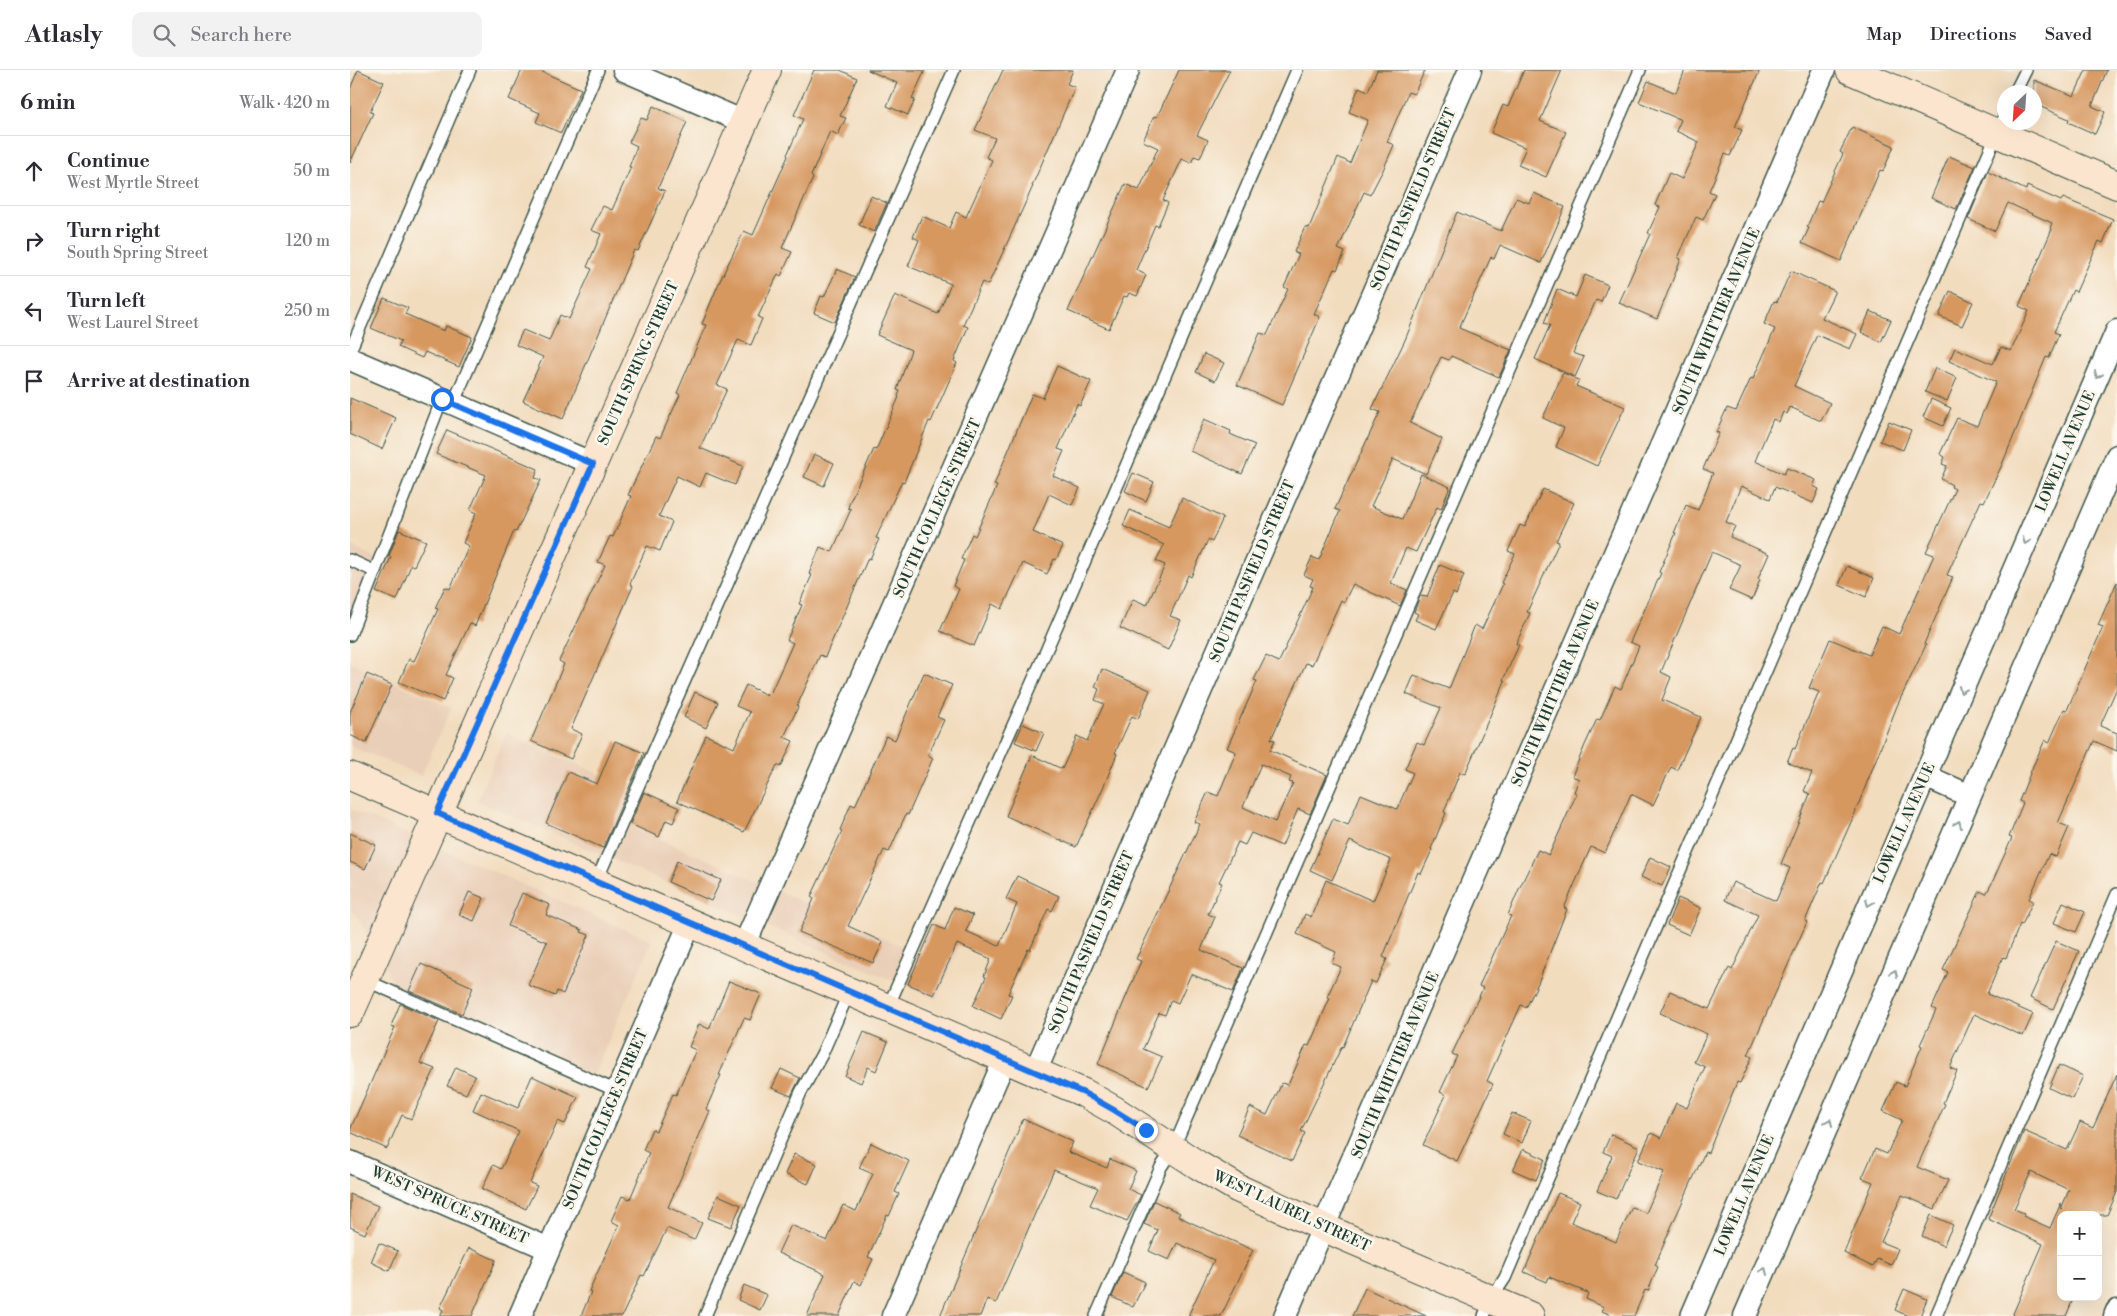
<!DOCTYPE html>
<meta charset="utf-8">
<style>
body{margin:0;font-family:"Libre Bodoni",serif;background:#f2f2f3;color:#2b2b33}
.controls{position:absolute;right:15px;bottom:15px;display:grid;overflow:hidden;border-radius:10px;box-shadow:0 5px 20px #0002}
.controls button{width:45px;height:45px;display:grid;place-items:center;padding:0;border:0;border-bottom:1px solid #e1e1e2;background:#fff;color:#2b2b33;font:25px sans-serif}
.compass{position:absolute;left:1647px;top:15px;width:45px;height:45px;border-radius:50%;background:#fff;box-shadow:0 5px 20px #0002;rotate:205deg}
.stop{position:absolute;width:15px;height:15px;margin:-11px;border:4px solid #1a73e8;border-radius:50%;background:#fff}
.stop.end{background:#1a73e8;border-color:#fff;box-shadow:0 1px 5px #0008}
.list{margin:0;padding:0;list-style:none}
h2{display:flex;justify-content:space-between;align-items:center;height:65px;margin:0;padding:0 20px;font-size:21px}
h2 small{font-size:16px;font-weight:400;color:#7c7c81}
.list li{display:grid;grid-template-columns:32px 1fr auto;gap:15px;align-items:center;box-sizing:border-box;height:70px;padding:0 20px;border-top:1px solid #e1e1e2}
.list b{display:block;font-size:19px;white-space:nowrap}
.list p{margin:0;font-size:16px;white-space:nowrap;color:#7c7c81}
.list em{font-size:16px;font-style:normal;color:#7c7c81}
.icon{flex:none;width:28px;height:28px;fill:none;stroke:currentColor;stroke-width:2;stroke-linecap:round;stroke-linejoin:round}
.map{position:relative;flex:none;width:1767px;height:1246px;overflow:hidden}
header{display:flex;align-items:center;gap:30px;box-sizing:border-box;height:70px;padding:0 25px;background:#fff;border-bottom:1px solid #e1e1e2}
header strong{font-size:24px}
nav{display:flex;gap:28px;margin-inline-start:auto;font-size:18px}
.search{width:350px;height:45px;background:#f2f2f3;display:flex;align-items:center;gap:12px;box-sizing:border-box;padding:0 18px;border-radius:10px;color:#7c7c81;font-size:19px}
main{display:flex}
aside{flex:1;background:#fff}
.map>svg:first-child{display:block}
.built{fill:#eacfb8}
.building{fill:#d79860;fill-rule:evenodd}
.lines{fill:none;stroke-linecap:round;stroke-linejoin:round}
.lane-casing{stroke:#3f5549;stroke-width:14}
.street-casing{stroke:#3f5549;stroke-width:25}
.secondary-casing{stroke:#3f5549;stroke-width:30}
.lane{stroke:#fff;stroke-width:11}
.street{stroke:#fff;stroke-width:22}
.secondary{stroke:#fbe5cf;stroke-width:28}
.oneway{stroke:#8f9e9a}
.route{stroke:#1a73e8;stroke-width:6}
.labels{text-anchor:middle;stroke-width:5;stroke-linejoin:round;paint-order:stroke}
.street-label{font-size:15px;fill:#1f3d34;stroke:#fbf7ec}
</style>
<header>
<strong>Atlasly</strong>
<div class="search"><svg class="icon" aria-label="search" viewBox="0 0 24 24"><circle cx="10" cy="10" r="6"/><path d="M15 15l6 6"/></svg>Search here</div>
<nav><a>Map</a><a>Directions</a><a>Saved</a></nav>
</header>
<main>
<aside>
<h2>6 min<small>Walk · 420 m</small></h2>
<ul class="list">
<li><svg class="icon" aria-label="ahead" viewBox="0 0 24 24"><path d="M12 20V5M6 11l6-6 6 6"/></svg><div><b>Continue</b><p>West Myrtle Street</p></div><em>50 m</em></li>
<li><svg class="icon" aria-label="right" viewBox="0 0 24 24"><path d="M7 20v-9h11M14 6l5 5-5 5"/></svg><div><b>Turn right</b><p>South Spring Street</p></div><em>120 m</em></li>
<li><svg class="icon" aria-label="left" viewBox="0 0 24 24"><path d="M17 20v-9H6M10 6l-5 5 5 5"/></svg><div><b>Turn left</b><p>West Laurel Street</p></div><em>250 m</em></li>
<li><svg class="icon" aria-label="arrive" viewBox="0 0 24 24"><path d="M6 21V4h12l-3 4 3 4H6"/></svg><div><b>Arrive at destination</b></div></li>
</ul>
</aside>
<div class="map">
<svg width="1767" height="1246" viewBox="0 0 1767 1246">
<rect width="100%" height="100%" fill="#fbf7ec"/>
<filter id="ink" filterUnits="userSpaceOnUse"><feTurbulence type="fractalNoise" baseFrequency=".02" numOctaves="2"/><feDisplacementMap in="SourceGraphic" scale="10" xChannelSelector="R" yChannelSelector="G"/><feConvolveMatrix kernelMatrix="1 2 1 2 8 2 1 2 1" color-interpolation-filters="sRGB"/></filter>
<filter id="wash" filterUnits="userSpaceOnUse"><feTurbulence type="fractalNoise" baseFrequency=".0096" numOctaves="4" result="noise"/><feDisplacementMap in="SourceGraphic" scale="20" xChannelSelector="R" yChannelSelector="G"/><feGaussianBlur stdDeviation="1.12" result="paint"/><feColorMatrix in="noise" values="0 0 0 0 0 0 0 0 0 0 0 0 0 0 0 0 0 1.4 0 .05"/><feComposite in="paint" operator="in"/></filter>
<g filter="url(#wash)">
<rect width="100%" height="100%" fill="#f2dcbe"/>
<path class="built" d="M0,476L34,492L0,567Z
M0,592L101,638L71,706L0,676Z
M156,663L284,719L270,751L568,883L582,852L614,866L586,929L127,731Z
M0,739L302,871L243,1006L46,918L5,843L0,841Z"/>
<g id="blocks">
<path class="building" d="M8,0L34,12L20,42L23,43L0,93V19Z
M172,0H188L231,19L211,63L186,52L190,43L159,29Z
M464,0H490L507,8L490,46L496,48L488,65L480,61L461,106L463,108L432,178L442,182L431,206L428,204L408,247L412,249L401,275L388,270L367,315L377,319L350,378L393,396L385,415L356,403L350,417L327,406L309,446L322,452L310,481L297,476L280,514L283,516L221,659L232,664L221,689L181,671L214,594L209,591L255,495L248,492L260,466L263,467L281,426L278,425L306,366L310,368L330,325L327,323L356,255L352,254L368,215L394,161L403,165L438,86L437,85L453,49L444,45Z
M518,0H575L562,29L565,30L558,45L537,36L547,13Z
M653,0H723L717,14L725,17L682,116H683L638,215L632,212L613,255L618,257L604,291L607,293L581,352L579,351L554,412L552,411L526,468L529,469L520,489L518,488L475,587L470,585L447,636L448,637L434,667L443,671L431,697L427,695L394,762L327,731L356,665L384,678L400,642L386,636L396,615L417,625L420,624L443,573L437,570L452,535L449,534L462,505L459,504L470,477L482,482L501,439L498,438L500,431L524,379L526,380L549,327L548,326L550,321L547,320L561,280L527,265L545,225L588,244L601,214L558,196L569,170L563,167L572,146L599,158L606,142L616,147L642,90L636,87L645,68L625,60Z
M829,0H880L847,65L858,70L850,88L844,86L841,93L832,89L813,130L818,133L808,156L805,155L786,200L796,205L787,226L779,223L777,227L774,226L759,259L718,241L775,114L789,120L808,78L793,71L804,46L807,47Z
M1027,0H1075L1064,24L1058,22L1037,72L1044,75L1033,100L1020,125L1014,122L991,173L988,179L995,182L987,200L984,199L964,244L970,247L932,335L887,315L910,263L917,265L938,219L934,217L949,184L944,182L955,157L959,158L988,87L1000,93L1018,50L999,42L1009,17L1018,21Z
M1174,0H1212L1190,51L1216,62L1196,107L1168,95L1176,78L1141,63L1153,35L1158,37Z
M1335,0H1410L1385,57L1392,60L1380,86L1375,84L1359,121L1365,124L1353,150L1346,147L1328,188L1331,189L1307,249L1269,233L1300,164L1298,163L1310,137L1305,135L1319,103L1332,109L1349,72L1326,61L1331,50L1289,32L1298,11L1326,23Z
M1736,0H1757L1742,36L1755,42L1745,64L1718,52L1719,49L1684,34V10L1724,26Z
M303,36L337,52L308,118L315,121L288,181L284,180L213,349L173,331L193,287L166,275L173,260L199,271L210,245L219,249L242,199L237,197L251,164L241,160L253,136L262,140L281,97H279L287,76L279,72L291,48L297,50Z
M1502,57L1544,76L1533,101L1530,100L1491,191L1452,173L1459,158L1457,157L1468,131L1471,132L1493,84L1490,82Z
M1599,86L1625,97L1606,139L1581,128Z
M1638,102L1676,120L1677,116L1711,131L1713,128L1763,149L1753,173L1749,171L1726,222L1723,220L1704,262L1709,264L1699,288L1696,287L1651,397L1634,432L1631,431L1597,505L1603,507L1574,574L1576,575L1547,636L1505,743L1474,813L1472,812L1455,851L1457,852L1398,985L1402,987L1390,1013L1387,1012L1358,1083L1355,1082L1322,1155L1305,1195L1308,1197L1298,1221L1295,1220L1284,1246H1264L1252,1241L1254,1237L1236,1229L1238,1223L1199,1207L1197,1212L1174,1202L1208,1123L1230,1132L1221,1152L1266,1172L1282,1137L1296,1143L1314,1102L1288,1091L1301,1063L1311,1068L1326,1033L1337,1038L1355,997L1344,992L1357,964L1310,943L1320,921L1359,939L1379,898L1382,900L1408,845L1375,830L1383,812L1426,831L1440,798L1431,794L1460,724L1454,721L1462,703L1437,692L1443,678L1445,679L1469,622L1459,618L1480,569L1519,585L1532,556L1549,564L1568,522L1584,485L1576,482L1605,419L1601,417L1602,415L1591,409L1597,396L1592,394L1595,387L1590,384L1607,348L1627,356L1646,312L1599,291L1605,278L1643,294L1651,277L1661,281L1679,241L1669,236L1702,159L1700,158L1702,153L1658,133L1645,161L1618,149Z
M1184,123L1215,137L1191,193L1150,175L1144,189L1141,187L1109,258L1161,280L1149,307L1101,286L1099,290L1091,287L1060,353L1092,369L1076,404L1043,389L1021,436L1052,449L1071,404L1100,417L1091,439L1087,437L1066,482L1056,478L1041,513L1057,520L1050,536L1003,514L994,532L991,530L962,595L956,593L921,669L925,670L920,680L977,705L960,744L948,739L932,776L901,763L895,775L888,772L869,812L872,813L858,844L865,847L851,880L893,898L883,922L841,904L828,933L821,930L815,945L809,943L793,979L812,987L798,1017L748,994L791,891L786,889L850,754L844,752L858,722L868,726L886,682L877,678L907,611L904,610L916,586L929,592L963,517L960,516L963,509L954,505L962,487L969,490L990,441L985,439L1030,342L1022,339L1055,270L1107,142L1151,161L1166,128L1179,133ZM911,694L941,707L939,712L943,713L925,752L893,737Z
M521,126L537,133L524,162L509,155Z
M487,199L505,207L485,252L464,243L471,226L474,227Z
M1441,201L1485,221L1472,248L1507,264L1500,279L1467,265L1444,316L1480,333L1471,351L1440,337L1437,344L1433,342L1429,352L1423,349L1405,391L1434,404L1437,398L1466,410L1463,416L1469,419L1463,433L1425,417L1420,429L1391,416L1376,452L1385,456L1380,467L1419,484L1408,509L1410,510L1402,530L1379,520L1391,495L1362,482L1311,602L1321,607L1312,630L1351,647L1327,700L1321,697L1303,735L1281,724L1255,783L1241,777L1214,838L1217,839L1188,913L1176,938L1171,935L1137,1011L1143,1014L1107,1091L1073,1075L1096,1025L1090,1022L1107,986L1102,984L1133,918L1129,916L1161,846L1158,845L1169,819L1188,780L1199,785L1227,723L1224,722L1229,709L1222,706L1235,675L1247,649L1250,650L1265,616L1271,619L1289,576L1280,572L1311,503L1309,502L1326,463H1324L1336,435L1348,440L1363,403L1353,399L1369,363L1366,362L1377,338L1386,341L1401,308L1403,309L1425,259L1414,254L1424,231L1427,232Z
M1235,205L1258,215L1251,232L1246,230L1223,283L1234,287L1225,307L1185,289L1200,255L1194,253L1207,219L1226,227Z
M1600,221L1623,232L1612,256L1589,246Z
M34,228L58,238L55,244L94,261L96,256L122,267L109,297L75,282L72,288L48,277L51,271L21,258Z
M1520,241L1541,250L1531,272L1511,262Z
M854,284L874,293L865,311L846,302Z
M707,296L741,311L730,336L727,334L708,379L714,381L703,406L730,418L722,435L699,424L683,462L713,476L706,490L704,489L697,504L673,493L652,539L642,534L624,576L590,561L609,519L603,516L614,490L611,489L622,464L625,466L647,416L644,415L682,324L693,328Z
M1585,298L1607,308L1597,331L1575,322Z
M1213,303L1229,310L1226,316L1275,337L1247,396L1206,377L1214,358L1193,348Z
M0,328L46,348L32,379L0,364Z
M1581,329L1601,338L1593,356L1573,347Z
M854,349L881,361L880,364L905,375L892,404L840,381Z
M1539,351L1561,360L1553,380L1530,371Z
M97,360L188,399L185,408L191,410L166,462L164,461L125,556L120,553L96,605L103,608L93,631L49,612L59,589L64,591L88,539L85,538L95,517L100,519L119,476L113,473L126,443L120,440L136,405L86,384Z
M464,384L484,393L474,416L454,407Z
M783,403L804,412L796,431L775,421Z
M1193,419L1224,433L1206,471L1209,472L1177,542L1180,543L1166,574L1169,575L1153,610L1155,611L1115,704L1110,702L1094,742L1096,743L1081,779L1082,780L1071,804L1068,802L1033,887L1037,889L1026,913L1021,911L993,977L992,976L951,1061L955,1063L942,1091L887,1065L900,1037L917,1045L932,1013L938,1015L956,975L959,976L980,928L977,927L991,897L982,893L986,882L947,864L955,844L961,847L976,810L1023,831L1041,790L1000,771L982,810L960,800L983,749L998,755L1011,724L1047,739L1063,703L1055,699L1067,672L1074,675L1091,638L1056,624L1064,605L1099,619L1125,555L1132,559L1153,514L1151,513L1165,484L1158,481L1170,455L1175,457Z
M832,428L873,448L862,472L858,470L841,507L838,505L820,546L831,550L818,580L770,558L783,529L797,535L815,495L806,491L814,475L773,456L780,440L819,457Z
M49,460L76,471L64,496L61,495L47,530L26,522L41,487L39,486Z
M1090,495L1114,505L1106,525L1103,523L1086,559L1065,550L1068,544L1064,542L1070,526L1077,527Z
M1497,496L1524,508L1516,527L1489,515Z
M1767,512V618L1750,656L1767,663V681L1744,671L1708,753L1719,757L1706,787L1699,784L1679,829L1683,831L1672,855L1670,854L1656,888L1653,887L1637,924L1683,944L1673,966L1624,944L1600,998L1607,1001L1593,1033L1595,1034L1567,1097L1598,1110L1585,1139L1552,1125L1531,1172L1548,1179L1541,1195L1527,1189L1523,1197L1494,1183L1523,1112L1512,1108L1525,1079L1537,1084L1552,1050L1533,1041L1546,1012L1555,1016L1572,976L1570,975L1586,940L1582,938L1598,902L1593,900L1630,821L1636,824L1642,813L1662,768L1659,767L1673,733L1669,731L1683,696L1695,670L1699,673L1714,639L1717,640L1753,557L1748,555Z
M752,599L800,620L788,649L782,646L765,683L767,684L753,718L726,777L656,746L682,685L712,699L727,666L737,671L754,634L745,630L749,619L745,617Z
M574,603L602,615L587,647L594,650L578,685L583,688L558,745L556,744L539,782L534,780L498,856L533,872L523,893L449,862L464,829L461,827L492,761L490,760L501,734L505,736L536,666L545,670Z
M17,604L42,615L16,673L0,665V642Z
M345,622L368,632L356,658L334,647Z
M673,654L694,663L686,681L665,672Z
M265,671L294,683L253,778L196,753L218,702L247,714Z
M294,722L329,738L323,753L316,750L309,767L280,754Z
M0,763L26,775L15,799L0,792Z
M1300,787L1321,797L1312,816L1291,807Z
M327,791L371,810L361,831L318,812Z
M667,806L709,826L702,841L698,839L680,880L678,879L658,924L662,925L651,949L623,936L636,907L634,906L641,889L607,874L584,925L558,914L584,855L595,860L604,837L623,845L616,861L649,876L667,834L656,829Z
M119,822L134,828L124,851L109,845Z
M172,823L200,835L196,845L232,860L231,862L239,865L213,924L207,921L205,926L178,915L197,872L158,856Z
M1328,828L1351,838L1339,865L1317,855Z
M1713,832L1735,842L1726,862L1704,853Z
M1706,871L1729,881L1703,939L1680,928Z
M71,894L123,917L112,944L59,921Z
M379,911L411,924L400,950L394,948L369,1005H371L356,1039L360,1041L318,1137L352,1153L344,1170L317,1158L294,1206L291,1205L272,1246H231L241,1222L239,1221L269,1155L261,1151L272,1126L280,1129L299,1083L293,1080L302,1059L306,1061L323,1024L326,1025L346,980L339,977L349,954L359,959Z
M50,934L89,951L70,993L85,999L61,1049L52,1045L37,1079L0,1062V1060L45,957L41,956Z
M514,962L538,972L526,1001L518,997L511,1013L495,1006Z
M1709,995L1733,1006L1722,1029L1699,1018Z
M106,997L125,1006L116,1024L97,1016Z
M431,999L450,1008L441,1026L422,1018Z
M1767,1004V1122L1757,1145H1711V1227H1724L1716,1246H1662L1693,1174L1638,1149L1674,1061L1717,1080L1730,1052L1743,1058ZM1681,1102L1719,1120L1711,1139V1133L1700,1158L1673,1146L1674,1143L1664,1139Z
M182,1006L228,1027L215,1054L208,1051L180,1113L187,1116L176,1139L132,1119L143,1095L151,1099L169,1061L123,1040L131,1022L168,1038Z
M1162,1043L1181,1051L1172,1073L1153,1064Z
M673,1049L723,1072L718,1082L757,1098L760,1089L786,1101L778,1119L791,1125L777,1151L740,1135L748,1118L704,1100L646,1233L637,1229L630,1246H590Z
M1261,1064L1289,1077L1266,1129L1247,1121L1262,1086L1253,1082Z
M521,1073L559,1091L545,1122L549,1124L539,1146L537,1145L518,1187L523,1189L511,1215L504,1211L489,1246H457L475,1204L428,1183L441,1155L477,1171L493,1135L506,1141L523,1104L509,1098Z
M1173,1079L1195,1089L1186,1110L1163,1100Z
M444,1084L467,1094L458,1114L435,1104Z
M0,1124L28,1136L15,1164L0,1157Z
M368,1125L391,1135L381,1157L358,1148Z
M804,1131L830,1143L828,1146L842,1153L903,1180L871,1246H838L864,1190L827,1173L819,1190L799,1181L808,1160L794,1154Z
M1581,1145L1603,1155L1593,1176L1572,1166Z
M29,1173L48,1181L39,1201L21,1192Z
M119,1178L146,1190L122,1246H90L93,1240L90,1238Z
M773,1202L795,1212L783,1237L762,1227Z
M394,1215L417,1225L410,1240L388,1230Z
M1015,1218L1076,1246H1002Z
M1554,1219L1577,1229L1570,1246H1558L1545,1240Z"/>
</g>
</g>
<g filter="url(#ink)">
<use href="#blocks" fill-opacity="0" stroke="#3f5549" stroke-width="1"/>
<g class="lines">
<defs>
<path id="lane" d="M1665,22L1676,0
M0,281L120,0
M103,334L248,0
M0,490L24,501
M0,565L92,329
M246,812L604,0
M15,910L267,1021
M537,939L696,581L947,0
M355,1246L451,1022L472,984L499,922
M746,1246L811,1097L823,1079L1290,0
M1134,1246L1141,1229L1155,1208L1654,47
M1586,1246L1767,824"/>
<path id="street" d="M274,0L394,52
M0,289L243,394
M1575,706L1620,726
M394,876L778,0
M685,1002L1120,0
M0,1092L199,1179
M170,1246L340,853
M543,1246L655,989
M935,1246L1474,0
M1342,1246L1767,261
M1395,1246L1767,386
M1765,1246L1767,1241"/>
<path id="secondary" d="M1500,0L1767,115
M0,706L734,1023L764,1040L848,1095L887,1118L993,1166L1180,1246
M0,943L417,0"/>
</defs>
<use href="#lane" class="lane-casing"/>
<use href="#street" class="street-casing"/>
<use href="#secondary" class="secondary-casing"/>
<use href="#lane" class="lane"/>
<use href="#street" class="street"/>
<use href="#secondary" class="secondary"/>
</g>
<defs><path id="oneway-chevron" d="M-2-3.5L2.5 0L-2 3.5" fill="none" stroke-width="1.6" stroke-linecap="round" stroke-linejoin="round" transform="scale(1.25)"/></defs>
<g class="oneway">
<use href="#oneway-chevron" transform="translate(1748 305) rotate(113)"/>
<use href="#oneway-chevron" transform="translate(1676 471) rotate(113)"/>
<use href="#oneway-chevron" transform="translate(1612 620) rotate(113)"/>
<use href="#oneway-chevron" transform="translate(1608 754) rotate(-67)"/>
<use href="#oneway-chevron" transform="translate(1519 833) rotate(113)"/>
<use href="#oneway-chevron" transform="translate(1544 903) rotate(-67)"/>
<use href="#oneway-chevron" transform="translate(1479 1052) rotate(-67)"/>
<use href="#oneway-chevron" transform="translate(1414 1201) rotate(-67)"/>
</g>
</g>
<g class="lines" filter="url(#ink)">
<path class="route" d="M92,329L243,394L87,743L734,1023L764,1040L796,1060"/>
</g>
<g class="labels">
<g class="street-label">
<text transform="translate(1063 129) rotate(-67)" y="5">SOUTH PASFIELD STREET</text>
<text transform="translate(1366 251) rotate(-67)" y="5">SOUTH WHITTIER AVENUE</text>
<text transform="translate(288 293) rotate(-66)" y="5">SOUTH SPRING STREET</text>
<text transform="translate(1715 381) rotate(-67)" y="5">LOWELL AVENUE</text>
<text transform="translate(587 438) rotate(-66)" y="5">SOUTH COLLEGE STREET</text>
<text transform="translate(902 501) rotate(-67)" y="5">SOUTH PASFIELD STREET</text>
<text transform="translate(1205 623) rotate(-67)" y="5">SOUTH WHITTIER AVENUE</text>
<text transform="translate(1554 753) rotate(-66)" y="5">LOWELL AVENUE</text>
<text transform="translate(741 872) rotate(-67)" y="5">SOUTH PASFIELD STREET</text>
<text transform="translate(1045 995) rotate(-67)" y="5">SOUTH WHITTIER AVENUE</text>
<text transform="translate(255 1049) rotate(-67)" y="5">SOUTH COLLEGE STREET</text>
<text transform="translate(1394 1125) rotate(-67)" y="5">LOWELL AVENUE</text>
<text transform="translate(100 1135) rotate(24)" y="5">WEST SPRUCE STREET</text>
<text transform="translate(942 1141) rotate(25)" y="5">WEST LAUREL STREET</text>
</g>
</g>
</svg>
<div class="controls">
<button>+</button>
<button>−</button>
</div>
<svg class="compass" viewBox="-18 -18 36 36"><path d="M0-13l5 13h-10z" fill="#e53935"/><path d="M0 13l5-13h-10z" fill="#7c7c81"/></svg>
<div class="stop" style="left:92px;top:329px"></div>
<div class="stop end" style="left:796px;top:1060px"></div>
</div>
</main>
